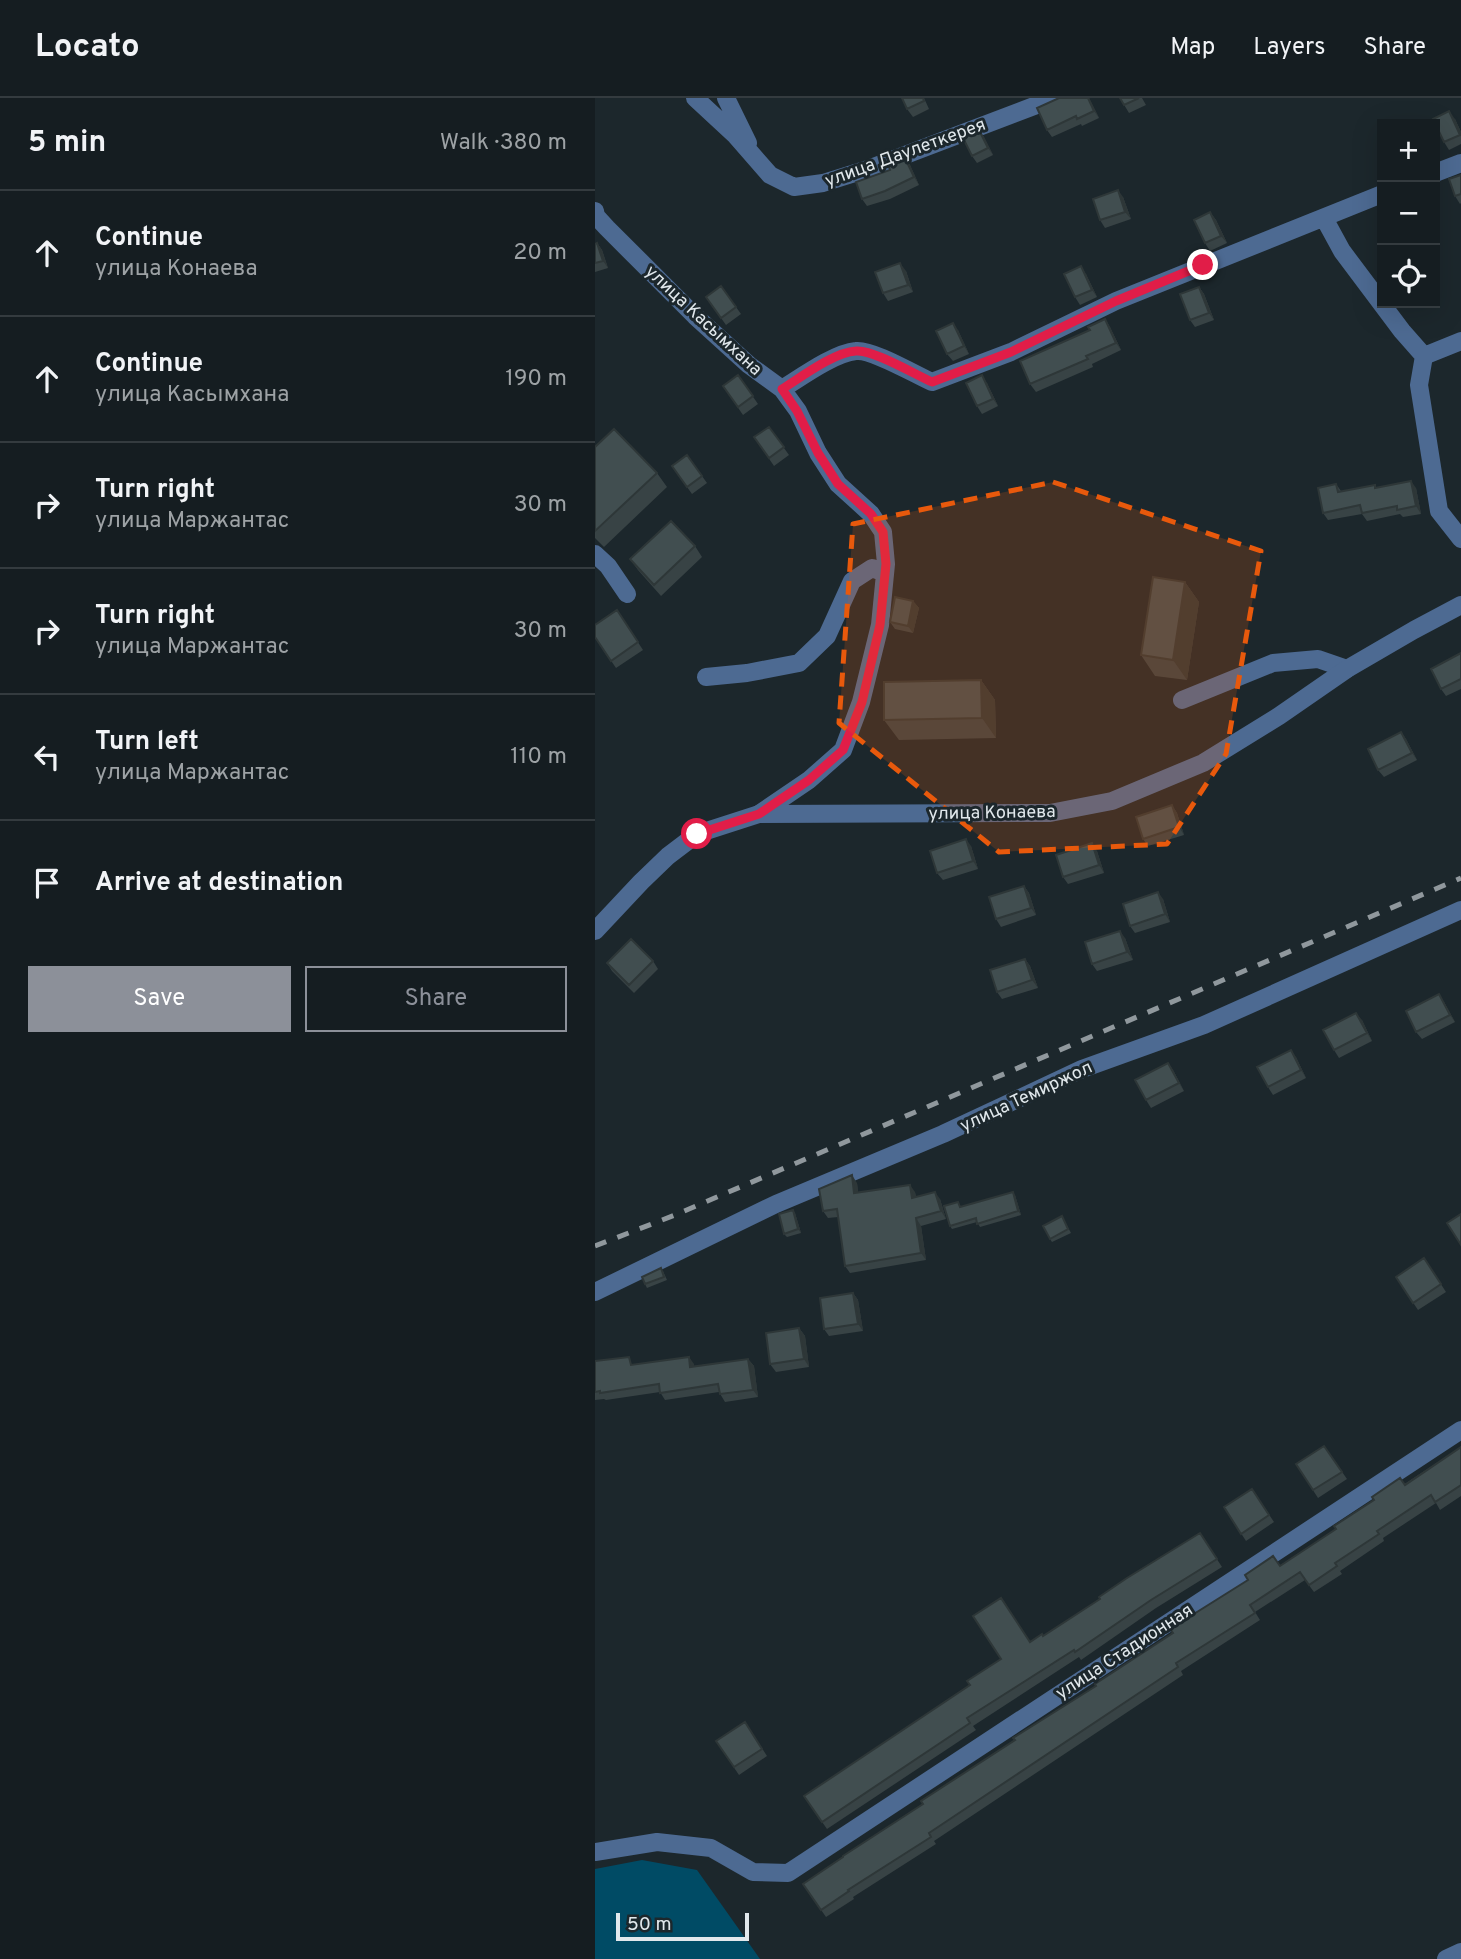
<!DOCTYPE html>
<meta charset="utf-8">
<style>
body{margin:0;font-family:Overpass,sans-serif;background:#222a2e;color:#f1f3f6}
.controls{position:absolute;right:21px;top:21px;display:grid;overflow:hidden;border-radius:0px;box-shadow:0 7px 28px #0002}
.controls button{width:63px;height:63px;display:grid;place-items:center;padding:0;border:0;border-bottom:2px solid #343b3f;background:#151d21;color:#f1f3f6;font:35px sans-serif}
.scale{position:absolute;left:21px;bottom:18px;width:133px;box-sizing:border-box;padding-left:7px;border:4px solid #e1e8ec;border-top:0;font-size:19px;line-height:24px;white-space:nowrap;color:#e1e8ec;-webkit-text-stroke:5px #1c272c;paint-order:stroke}
.stop{position:absolute;width:21px;height:21px;margin:-16px;border:5px solid #e11d48;border-radius:50%;background:#fff}
.stop.end{background:#e11d48;border-color:#fff;box-shadow:0 2px 7px #0008}
.list{margin:0;padding:0;list-style:none}
h2{display:flex;justify-content:space-between;align-items:center;height:91px;margin:0;padding:0 28px;font-size:30px}
h2 small{font-size:23px;font-weight:400;color:#9da2a5}
.list li{display:grid;grid-template-columns:46px 1fr auto;gap:21px;align-items:center;box-sizing:border-box;height:126px;padding:0 28px;border-top:2px solid #343b3f}
.list b{display:block;font-size:26px;white-space:nowrap}
.list p{margin:0;font-size:23px;white-space:nowrap;color:#9da2a5}
.list em{font-size:23px;font-style:normal;color:#9da2a5}
.actions{display:flex;gap:14px;padding:21px 28px}
.actions a{flex:1;padding:16px 0;border:2px solid #8c9099;border-radius:0px;text-align:center;font-size:24px;color:#8c9099}
.actions .main{background:#8c9099;color:#fff}
.icon{flex:none;width:38px;height:38px;fill:none;stroke:currentColor;stroke-width:2;stroke-linecap:round;stroke-linejoin:round}
.map{position:relative;flex:none;width:866px;height:1861px;overflow:hidden}
header{display:flex;align-items:center;gap:42px;box-sizing:border-box;height:98px;padding:0 35px;background:#151d21;border-bottom:2px solid #343b3f}
header strong{font-size:33px}
nav{display:flex;gap:38px;margin-inline-start:auto;font-size:24px}
main{display:flex}
aside{flex:1;background:#151d21}
.map>svg:first-child{display:block}
.green{fill:#004b65}
.lines{fill:none;stroke-linecap:round;stroke-linejoin:round}
.minor{stroke:#4d6a92;stroke-width:18}
.tertiary{stroke:#4d6a92;stroke-width:18}
.rail{stroke:#90989d;stroke-width:5;stroke-dasharray:12 12;stroke-linecap:butt}
.wall{fill:#384345}
.shaded-wall{fill:#2e3738}
.building{fill:#414e50;stroke:#2e3738;stroke-width:2}
.route{stroke:#e11d48;stroke-width:9}
.marked{fill:#e8590c;fill-opacity:0.2;stroke:#e8590c;stroke-width:5;stroke-dasharray:14 9;stroke-linejoin:round}
.labels{text-anchor:middle;stroke-width:6;stroke-linejoin:round;paint-order:stroke}
.street-label{font-size:18px;fill:#e1e8ec;stroke:#1c272c}
</style>
<header>
<strong>Locato</strong>
<nav><a>Map</a><a>Layers</a><a>Share</a></nav>
</header>
<main>
<aside>
<h2>5 min<small>Walk · 380 m</small></h2>
<ul class="list">
<li><svg class="icon" aria-label="ahead" viewBox="0 0 24 24"><path d="M12 20V5M6 11l6-6 6 6"/></svg><div><b>Continue</b><p>улица Конаева</p></div><em>20 m</em></li>
<li><svg class="icon" aria-label="ahead" viewBox="0 0 24 24"><path d="M12 20V5M6 11l6-6 6 6"/></svg><div><b>Continue</b><p>улица Касымхана</p></div><em>190 m</em></li>
<li><svg class="icon" aria-label="right" viewBox="0 0 24 24"><path d="M7 20v-9h11M14 6l5 5-5 5"/></svg><div><b>Turn right</b><p>улица Маржантас</p></div><em>30 m</em></li>
<li><svg class="icon" aria-label="right" viewBox="0 0 24 24"><path d="M7 20v-9h11M14 6l5 5-5 5"/></svg><div><b>Turn right</b><p>улица Маржантас</p></div><em>30 m</em></li>
<li><svg class="icon" aria-label="left" viewBox="0 0 24 24"><path d="M17 20v-9H6M10 6l-5 5 5 5"/></svg><div><b>Turn left</b><p>улица Маржантас</p></div><em>110 m</em></li>
<li><svg class="icon" aria-label="arrive" viewBox="0 0 24 24"><path d="M6 21V4h12l-3 4 3 4H6"/></svg><div><b>Arrive at destination</b></div></li>
</ul>
<div class="actions"><a class="main">Save</a><a>Share</a></div>
</aside>
<div class="map">
<svg width="866" height="1861" viewBox="0 0 866 1861">
<rect width="100%" height="100%" fill="#1c272c"/>
<path class="green" d="M47,1762L102,1772L165,1861H0V1771Z"/>
<g class="lines">
<path class="minor" d="M100,0L141,38L175,77L199,89L228,85L276,70L460,0
M131,0L153,45
M840,75L866,65
M0,113L1,118L12,130L100,218L154,267L187,291L203,313L223,355L243,386L276,416L288,434L291,466L285,527L266,604L248,652L214,682L164,716
M729,120L747,153L807,233L829,258L866,243
M829,258L824,287L844,413L866,441
M187,291C205,280 239,255 261,253C277,251 321,277 337,284L416,254L521,203L787,96
M0,456L13,468L32,496
M111,579L152,575L204,565L232,538L257,483L277,470L290,475
M587,602L678,565L723,561L752,571
M0,1194L181,1106L348,1036L487,971L609,927L866,812
M0,1754L62,1744L116,1750L158,1774L193,1775L866,1332
M851,1861L866,1854"/>
<path class="tertiary" d="M0,833L46,784L73,758L102,736L164,716L455,715L517,703L608,665L684,618L752,571L819,532L866,507"/>
<path class="rail" d="M0,1148L80,1117L866,780"/>
</g>
<path class="wall" d="M307,0H329L334,11L318,19L312,11Z
M494,0L504,20L487,28L486,26L457,39L452,32Z
M525,0H547L551,7L534,15Z
M860,21L866,34V46L854,52L849,44Z
M384,32L389,39L398,57L382,65L377,58Z
M310,60L315,67L324,87L295,101L272,108L267,101L295,72Z
M866,77V105L865,106L860,98Z
M528,99L536,121L510,130L505,122Z
M615,114L621,122L632,145L615,153L610,145Z
M2,145L7,152L13,170L0,174V146Z
M311,173L318,194L293,203L288,195Z
M491,176L502,199L485,207L480,199Z
M126,188L146,216L131,227L111,199Z
M604,189L609,196L619,222L600,229L595,222Z
M510,221L515,229L526,252L497,266L498,269L441,294L435,286Z
M363,232L374,256L358,263L352,256Z
M143,277L163,306L148,317L128,288Z
M392,285L403,308L387,316L382,308Z
M174,329L194,357L179,368L159,339Z
M0,349L62,375L72,389L9,449L0,440Z
M92,357L112,385L97,396L77,368Z
M741,386L746,393L782,390H821L826,416L808,419L805,416L772,423L767,416L733,422L728,415Z
M100,448L107,459L66,498L43,472L35,461Z
M590,484L604,504L592,582L560,578L546,557Z
M318,503L324,510L318,535L300,531L295,524Z
M22,512L48,552L21,570L0,539Z
M866,555V591L851,598L846,591Z
M386,582L400,602L401,640L304,642L289,622Z
M806,634L811,641L822,662L789,679L783,672Z
M577,707L582,715L589,737L553,748L548,741Z
M376,748L383,771L348,782L342,775Z
M502,753L509,775L473,786L468,779Z
M429,788L434,795L441,817L406,829L401,821Z
M568,801L575,824L540,835L535,828Z
M530,840L538,862L502,873L497,866Z
M430,861L435,868L443,890L407,901L402,894Z
M58,863L63,871L39,895L17,873L12,865Z
M849,904L860,924L827,941L821,934Z
M767,922L777,943L744,960L739,952Z
M701,959L711,980L678,997L673,989Z
M573,965L578,972L589,993L556,1010L551,1002Z
M262,1085L263,1094H320L321,1099L345,1101L351,1121L326,1128L331,1162L255,1175L250,1168L243,1119L233,1120L228,1113Z
M420,1097L426,1117L385,1129L382,1124L357,1131L355,1128L366,1109Z
M198,1112L200,1115L206,1135L192,1139L189,1136Z
M467,1118L476,1135L457,1144L455,1141Z
M829,1160L851,1194L823,1212L801,1179Z
M68,1173L72,1182L52,1190L50,1186Z
M258,1195L263,1202L268,1233L234,1238L229,1231Z
M204,1230L210,1238L214,1269L181,1274L175,1266Z
M94,1259L99,1268L153,1261L159,1268L163,1299L130,1304L124,1294L70,1302L65,1294L11,1302L9,1301L0,1302V1263L40,1267Z
M729,1348L752,1381L723,1400L701,1366Z
M866,1349V1398L845,1412L841,1405L788,1440L789,1443L745,1473L747,1476L719,1494L710,1482L660,1514L665,1522L586,1573L588,1577L339,1743L341,1746L258,1799L259,1801L231,1819L208,1786L328,1706L420,1642L501,1588Z
M657,1391L679,1424L651,1443L629,1409Z
M605,1435L627,1469L561,1510L486,1562L484,1559L378,1628L381,1632L232,1731L209,1698L375,1587L435,1544L448,1538Z
M150,1624L172,1658L144,1677L121,1643Z"/>
<path class="shaded-wall" d="M493,0H494L504,20L499,13Z
M854,13L860,21L866,34V38Z
M384,32L389,39L398,57L393,50Z
M310,60L315,67L324,87L319,79Z
M523,92L528,99L536,121L530,114Z
M615,114L621,122L632,145L626,138Z
M2,145L7,152L13,170L8,163Z
M305,165L311,173L318,194L313,187Z
M486,168L491,176L502,199L497,192Z
M604,189L609,196L619,222L614,215Z
M510,221L515,229L526,252L521,245Z
M358,225L363,232L374,256L369,248Z
M387,277L392,285L403,308L398,301Z
M816,383L821,390L826,416L821,408Z
M590,484L604,504L592,582L578,562Z
M318,503L324,510L318,535L313,528Z
M386,582L400,602L401,640L387,620Z
M806,634L811,641L822,662L817,655Z
M577,707L582,715L589,737L584,729Z
M371,741L376,748L383,771L378,763Z
M497,745L502,753L509,775L504,767Z
M429,788L434,795L441,817L436,810Z
M563,794L568,801L575,824L570,816Z
M525,833L530,840L538,862L532,854Z
M430,861L435,868L443,890L437,882Z
M844,896L849,904L860,924L855,917Z
M761,915L767,922L777,943L772,935Z
M696,952L701,959L711,980L706,972Z
M573,965L578,972L589,993L584,985Z
M257,1077L262,1085L264,1102L259,1095Z
M315,1087L320,1094L322,1107L317,1100Z
M340,1094L345,1101L351,1121L346,1113Z
M418,1094L420,1097L426,1117L423,1113Z
M198,1112L200,1115L206,1135L203,1131Z
M321,1120L326,1128L331,1162L326,1155Z
M258,1195L263,1202L268,1233L263,1226Z
M204,1230L210,1238L214,1269L209,1261Z
M94,1259L99,1266L100,1276L95,1269Z
M153,1261L159,1268L163,1299L158,1292Z"/>
<path class="building" d="M307,0H328L329,3L312,11Z
M464,0H493L499,13L482,21L481,18L452,32L442,10Z
M525,0H544L529,7Z
M854,13L865,37L849,44L838,21Z
M384,32L393,50L377,58L367,38Z
M310,60L319,79L290,93L267,101L261,84L295,72L293,66Z
M866,77V96L860,98L854,81Z
M523,92L530,114L505,122L498,101Z
M615,114L626,138L610,145L599,122Z
M2,145L8,163L0,165V146Z
M305,165L313,187L288,195L280,174Z
M486,168L497,192L480,199L469,176Z
M126,188L141,209L126,220L111,199Z
M604,189L614,215L595,222L585,196Z
M510,221L521,245L491,258L493,261L435,286L425,263L495,232L493,229Z
M358,225L369,248L352,256L341,233Z
M143,277L158,298L143,309L128,288Z
M387,277L398,301L382,308L371,285Z
M174,329L189,349L174,360L159,339Z
M19,331L62,375L0,433V349Z
M92,357L107,378L92,389L77,368Z
M816,383L821,408L802,412V408L767,415L765,407L728,415L723,390L741,386L743,394L780,387V390Z
M76,423L100,448L59,487L35,461Z
M558,479L590,484L578,562L546,557Z
M300,499L318,503L313,528L295,524Z
M22,512L43,544L16,563L0,539V527Z
M866,555V581L846,591L836,571Z
M386,582L387,620L289,622V584Z
M806,634L817,655L783,672L773,651Z
M577,707L584,729L548,741L541,719Z
M371,741L378,763L342,775L335,753Z
M497,745L504,767L468,779L461,757Z
M429,788L436,810L401,821L394,799Z
M563,794L570,816L535,828L528,806Z
M525,833L532,854L497,866L490,844Z
M36,841L58,863L34,887L12,865Z
M430,861L437,882L402,894L395,872Z
M844,896L855,917L821,934L811,913Z
M761,915L772,935L739,952L728,932Z
M696,952L706,972L673,989L662,969Z
M573,965L584,985L551,1002L540,982Z
M257,1077L259,1095L315,1087L317,1100L340,1094L346,1113L321,1120L326,1155L250,1168L242,1111L228,1113L224,1091Z
M418,1094L423,1113L382,1126L381,1120L355,1128L349,1108L363,1104L365,1109Z
M198,1112L203,1131L189,1136L184,1116Z
M866,1116V1147L852,1125Z
M467,1118L473,1131L455,1141L448,1128Z
M829,1160L846,1186L818,1205L801,1179Z
M66,1170L69,1179L50,1186L47,1179Z
M258,1195L263,1226L229,1231L225,1200Z
M204,1230L209,1261L175,1266L171,1235Z
M34,1259L36,1267L94,1259L95,1269L153,1261L158,1292L125,1296L123,1286L65,1295L64,1286L5,1295V1293L0,1294V1263Z
M729,1348L747,1374L718,1392L701,1366Z
M866,1349V1387L840,1404L836,1397L782,1433L784,1436L740,1465L742,1468L714,1487L705,1474L655,1507L660,1515L581,1565L583,1569L334,1735L336,1739L253,1792L254,1793L226,1812L208,1786L248,1759V1758L328,1706L326,1703L420,1642L418,1640L501,1588L500,1586L578,1535L575,1531L653,1482L650,1477L678,1458L685,1468L741,1431L739,1428L779,1402L777,1399L805,1380L810,1387Z
M657,1391L674,1417L646,1436L629,1409Z
M605,1435L622,1461L556,1502L480,1554L479,1552L372,1620L375,1625L227,1724L209,1698L375,1587L372,1583L406,1561L378,1518L406,1500L435,1544L447,1536L448,1538L505,1501L504,1499L532,1480Z
M150,1624L167,1651L139,1669L121,1643Z"/>
<g class="lines">
<path class="route" d="M102,736L164,716L214,682L248,652L267,604L285,527L291,466L288,434L276,416L243,386L223,355L202,313L187,291C205,280 239,254 261,253C277,251 321,277 337,284L416,254L521,203L608,167"/>
</g>
<path class="marked" d="M458,384L666,453L631,656L572,746L404,754L244,625L258,426Z"/>
<g class="labels">
<g class="street-label">
<text transform="translate(310 54) rotate(-20)" y="6">улица Даулеткерея</text>
<text transform="translate(109 222) rotate(43)" y="6">улица Касымхана</text>
<text transform="translate(397 714) rotate(-1)" y="6">улица Конаева</text>
<text transform="translate(431 998) rotate(-25)" y="6">улица Темиржол</text>
<text transform="translate(529 1553) rotate(-33)" y="6">улица Стадионная</text>
</g>
</g>
</svg>
<div class="controls">
<button>+</button>
<button>−</button>
<button><svg class="icon" aria-label="locate" viewBox="0 0 24 24"><circle cx="12" cy="12" r="6"/><path d="M12 2v4M12 18v4M2 12h4M18 12h4"/></svg></button>
</div>
<div class="scale">50 m</div>
<div class="stop" style="left:102px;top:736px"></div>
<div class="stop end" style="left:608px;top:167px"></div>
</div>
</main>
